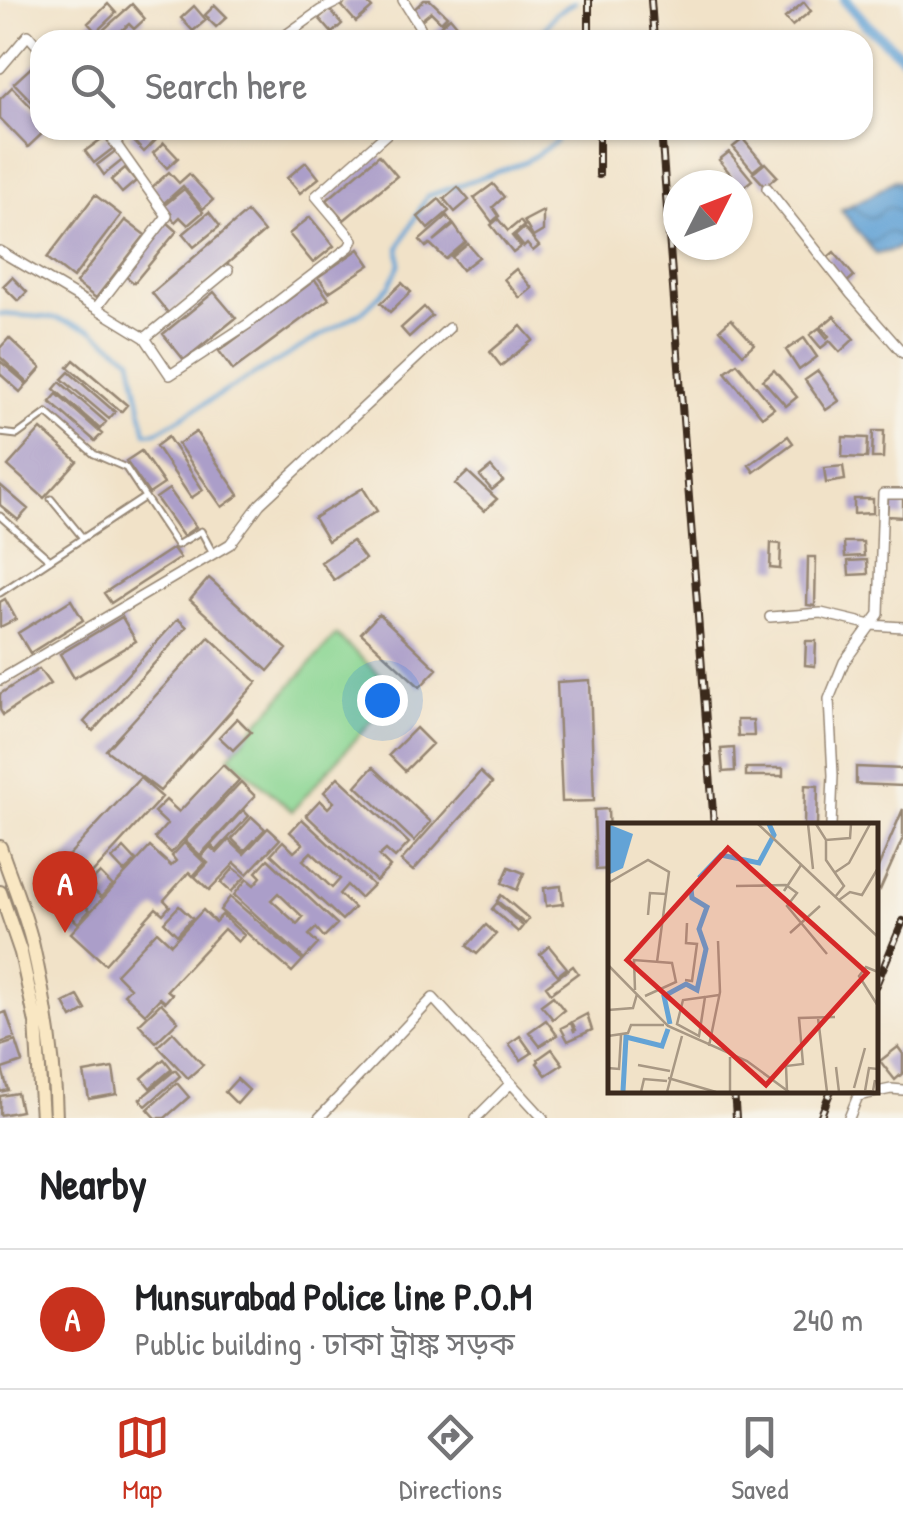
<!DOCTYPE html>
<meta charset="utf-8">
<style>
body{margin:0;font-family:"Patrick Hand","Noto Sans Bengali",sans-serif;background:#f2f2f2;color:#202124}
.compass{position:absolute;left:663px;top:170px;width:90px;height:90px;border-radius:50%;background:#fff;box-shadow:0 2px 8px #0004;rotate:48deg}
.you{position:absolute;left:382px;top:700px;width:35px;height:35px;margin:-25px;border:8px solid #fff;border-radius:50%;background:#1a73e8;box-shadow:0 0 0 15px #1a73e833}
.badge{display:grid;place-items:center;width:65px;height:65px;border-radius:50%;background:#c8321e;color:#fff;font-size:32px;font-weight:700}
.pin{position:absolute;translate:-50% -82px;filter:drop-shadow(0 2px 5px #0008)}
.pin::after{content:'';position:absolute;top:52px;width:35px;height:30px;background:inherit;clip-path:polygon(0 0,100% 0,50% 100%)}
.list{margin:0;padding:0;list-style:none}
h2{display:flex;justify-content:space-between;align-items:center;height:130px;margin:0;padding:0 40px;font-size:42px}
h2 small{font-size:32px;font-weight:400;color:#757577}
.list li{display:grid;grid-template-columns:65px 1fr auto;gap:30px;align-items:center;box-sizing:border-box;height:140px;padding:0 40px;border-top:2px solid #e0e0e0}
.list b{display:block;font-size:38px;white-space:nowrap}
.list p{margin:0;font-size:32px;white-space:nowrap;color:#757577}
.list em{font-size:32px;font-style:normal;color:#757577}
.icon{flex:none;width:55px;height:55px;fill:none;stroke:currentColor;stroke-width:2;stroke-linecap:round;stroke-linejoin:round}
.map{position:relative;flex:none;width:903px;height:1118px;overflow:hidden}
.search{position:absolute;background:#fff;box-shadow:0 2px 8px #0004;left:30px;right:30px;top:30px;height:110px;display:flex;align-items:center;gap:25px;box-sizing:border-box;padding:0 35px;border-radius:30px;color:#757577;font-size:38px}
.sheet{height:270px;background:#fff}
nav{display:flex;justify-content:space-around;align-items:center;box-sizing:border-box;height:140px;border-top:2px solid #e0e0e0;background:#fff;font-size:28px;color:#757577}
nav a{display:grid;justify-items:center;gap:5px}
nav .on{color:#c8321e}
.map>svg:first-child{display:block}
.pitch{fill:#8ad693;stroke:#628058;stroke-width:2.5}
.water{fill:url(#water-waves);stroke:#4f667a;stroke-width:2.5}
.lines{fill:none;stroke-linecap:round;stroke-linejoin:round}
.stream{stroke:#63a3d6;stroke-width:4}
.canal{stroke:#63a3d6;stroke-width:11}
.building{fill:#ab9ec9;fill-rule:evenodd}
.service-casing{stroke:#968673;stroke-width:9}
.minor-casing{stroke:#968673;stroke-width:12}
.secondary-casing{stroke:#968673;stroke-width:16}
.service{stroke:#fff;stroke-width:5}
.minor{stroke:#fff;stroke-width:9}
.secondary{stroke:#f9e7c3;stroke-width:12}
.rail-casing{stroke:#3b2a1e;stroke-width:8}
.rail{stroke:#f7f3e8;stroke-width:4;stroke-dasharray:11;stroke-linecap:butt}
.inset-river{fill:none;stroke:#63a3d6;stroke-width:5}
.inset-road{fill:none;stroke:#a89884;stroke-width:2.5}
.view{fill:#d62828;fill-opacity:0.15;stroke:#d62828;stroke-width:5}
.inset-edge{fill:none;stroke:#3b2a1e;stroke-width:5}
</style>
<div class="map">
<svg width="903" height="1118" viewBox="0 0 903 1118">
<defs>
<pattern id="water-waves" width="16" height="10" patternUnits="userSpaceOnUse" patternTransform="scale(2.5)"><rect width="16" height="10" fill="#63a3d6"/><path d="M0 5q4-4 8 0t8 0" fill="none" stroke="#5385ad"/></pattern>
</defs>
<rect width="100%" height="100%" fill="#f7f3e8"/>
<filter id="ink" filterUnits="userSpaceOnUse"><feTurbulence type="fractalNoise" baseFrequency=".01" numOctaves="2"/><feDisplacementMap in="SourceGraphic" scale="20" xChannelSelector="R" yChannelSelector="G"/><feConvolveMatrix kernelMatrix="1 2 1 2 8 2 1 2 1" color-interpolation-filters="sRGB"/></filter>
<filter id="wash" filterUnits="userSpaceOnUse"><feTurbulence type="fractalNoise" baseFrequency=".0048" numOctaves="4" result="noise"/><feDisplacementMap in="SourceGraphic" scale="40" xChannelSelector="R" yChannelSelector="G"/><feGaussianBlur stdDeviation="2.25" result="paint"/><feColorMatrix in="noise" values="0 0 0 0 0 0 0 0 0 0 0 0 0 0 0 0 0 1.4 0 .05"/><feComposite in="paint" operator="in"/></filter>
<g filter="url(#wash)">
<rect width="100%" height="100%" fill="#f1e2c8"/>
<path class="pitch" d="M336,635L398,691L292,811L229,756Z"/>
<path class="water" d="M895,180L903,183V244L894,250L876,254L841,210L870,196Z"/>
<g class="lines">
<path class="stream" d="M537,40L555,14L575,2
M0,314L55,318L92,330L131,358L146,433L156,432L363,311L390,285L400,263L399,247L427,196L525,162L556,142V130"/>
<path class="canal" d="M845,0L867,25L903,57"/>
</g>
<g id="blocks">
<path class="building" d="M347,0H365L372,8L356,22L341,5Z
M424,0H430L447,16L441,22L431,12L420,21L411,12Z
M804,2L811,11L792,26L785,18Z
M108,4L116,13L96,32L88,23Z
M132,4L145,19L134,29L129,24L111,40H108L101,32Z
M215,5L227,17L216,27L208,19L209,17L208,18L205,15Z
M194,6L206,20L193,31L181,18Z
M329,9L342,24L332,33L319,18Z
M450,17L461,30L449,40H435L430,35Z
M38,61L40,63V110L14,83Z
M12,87L40,116V130H46L28,147L0,118V99Z
M136,130H146L156,140L144,152L129,136Z
M107,135L116,146L94,163L85,151Z
M743,139L763,163L753,171L733,147Z
M164,143L178,158L167,168L153,153Z
M118,149L125,158L104,175L97,165Z
M729,152L752,180L742,188L719,160Z
M379,155L397,176L344,220L327,200Z
M306,162L319,178L300,193L287,178Z
M765,163L777,176L765,186L753,173Z
M125,168L136,181L122,193L111,180Z
M169,172L179,183L189,174L213,200L203,209L183,186L164,203L151,188Z
M493,184L504,197L493,207L499,216L492,222L474,198Z
M458,187L469,200L455,212L444,199Z
M184,189L203,212L188,225L180,217L175,222L162,207Z
M95,195L121,215L73,278L47,258Z
M439,199L449,211L428,229L418,217Z
M543,211V231L533,237L524,221Z
M209,212L220,226L194,247L183,234Z
M247,212L264,232L169,314L152,293Z
M447,216L453,224L434,241L454,225L466,242L446,259L430,244L426,247L420,240Z
M310,217L334,246L313,263L289,234Z
M498,219L508,231L520,221L524,226L512,236L521,247L513,253L491,225Z
M125,220L145,235L96,298L76,283Z
M167,222L177,231L134,283L124,275Z
M524,228L539,246L533,251L527,244L524,247L515,236Z
M468,244L479,257L462,270L452,257Z
M359,249L370,265L329,292L318,277Z
M834,252L854,276L846,283L826,259Z
M516,269L532,288L520,298L504,279Z
M12,277L27,292L18,301L3,286Z
M315,280L329,299L233,370L219,351Z
M402,283L411,292L390,312L381,303Z
M214,292L236,318L184,360L163,334Z
M424,307L432,316L409,337L401,328Z
M834,316L854,339L840,352L830,341L821,348L810,335L819,328L827,338L829,336L821,327Z
M731,319L754,344L743,354L720,329Z
M521,326L533,340L501,366L490,352Z
M9,338L41,368L28,383L0,357V348Z
M804,338L817,357L799,370L786,350Z
M74,360L127,405L121,412L68,367Z
M0,361L27,384L20,392L0,374Z
M737,363L774,408L762,417L725,372Z
M774,370L797,397L786,406L763,380Z
M818,371L839,401L826,410L805,380Z
M69,372L115,412L109,419L62,379Z
M60,382L106,422L100,429L54,389Z
M57,394L102,434L95,441L50,402Z
M41,429L77,461L44,498L8,466Z
M873,431H884L883,458H872Z
M196,432L239,495L222,507L178,444Z
M788,436L793,443L754,472L749,465Z
M168,437L203,490L191,498L156,446Z
M843,437L868,438L867,458L842,457Z
M141,451L164,484L149,494L126,461Z
M843,466L845,480L826,483L824,468Z
M491,467L503,481L492,490L480,476Z
M468,472L497,499L484,511L455,484Z
M0,485L28,509L18,520L0,505Z
M363,488L377,511L328,541L314,518Z
M169,489L196,527L183,536L156,498Z
M891,497L903,498V517L887,516L888,498Z
M854,499H873V513L854,514Z
M352,541L365,559L334,580L321,562Z
M844,542H863L864,556L845,557Z
M771,543L781,544L780,569L770,568Z
M173,548L180,558L111,603L104,593Z
M808,557H816L815,606L807,605Z
M867,560L868,574L849,575L848,561Z
M209,578L287,649L268,671L190,600Z
M5,599L16,619L0,627V602Z
M71,600L83,620L30,653L18,633Z
M379,614L437,669L420,687L361,633Z
M122,617L136,641L74,678L60,654Z
M178,619L187,627L93,731L84,722Z
M209,637L257,682L160,791L106,750Z
M806,641H816L815,666L805,665Z
M39,669L50,684L3,715L0,710V694Z
M590,680L594,801L562,802L557,682Z
M237,718L251,732L233,750L219,737Z
M737,720H753L754,736H738Z
M416,728L432,744L405,771L389,755Z
M734,748L735,771L723,772L721,749Z
M223,765L239,780L171,853L155,838L167,824L154,812L166,800L179,812Z
M373,767L431,822L414,841L356,786Z
M856,767L903,769V786L856,784Z
M746,768H783V776H746Z
M480,772L492,783L413,871L401,861Z
M338,777L409,843L395,858L386,850L379,856L390,867L376,881L306,815L320,800L328,808L334,802L324,792Z
M140,778L162,797L68,900L46,880Z
M241,782L255,796L200,855L185,841Z
M805,785L818,786L817,826H804Z
M608,809L610,869L596,870L594,810Z
M903,809V838L880,890L876,888V872Z
M243,810L249,816L216,851L211,845Z
M252,817L265,829L244,851L232,839Z
M302,819L373,885L360,898L347,885L339,894L354,908L342,920L271,854L283,841L294,852L303,844L290,832ZM311,852L340,879L332,888L303,860Z
M268,828L280,839L247,874L235,863L209,890L195,877L208,863L201,857L210,847L217,853L229,840L244,854Z
M184,843L205,863L193,876L189,872L164,900L170,906L163,914L156,908L105,964L71,933L150,847L171,866L176,861L172,856Z
M124,848L136,861L124,872L112,859Z
M268,859L337,924L324,937L316,928L309,935L318,944L304,959L234,895L247,879L254,885L261,877L256,872ZM278,893L303,917L297,924L271,900Z
M509,867L524,873L517,890L502,883Z
M234,868L245,877L231,892L221,883Z
M100,873L112,885L101,897L88,885Z
M561,886L563,904L546,906L544,888Z
M501,895L529,919L525,924L497,901Z
M230,897L303,960L292,972L220,910Z
M77,898L90,910L78,923L65,911Z
M497,903L523,926L518,932L492,909Z
M179,906L192,918L177,935L164,922Z
M203,910L215,922L222,915L244,935L238,942L224,929L167,990L172,994L165,1002L160,998L145,1014L124,994L130,988L116,974L157,931L171,944Z
M486,925L496,934L477,954L467,946Z
M549,946L567,968L558,975L540,954Z
M573,966L578,973L551,993L546,986Z
M78,996L86,1010L72,1018L64,1003Z
M553,996L564,1010L553,1019L541,1005Z
M161,1003L178,1021L156,1042L139,1024Z
M6,1012L15,1038L0,1043V1014Z
M587,1014L592,1030L568,1041L561,1028L571,1023L574,1031L576,1030L572,1022Z
M546,1020L557,1035L540,1046L529,1032Z
M173,1032L203,1065L188,1078L158,1046Z
M520,1036L532,1053L521,1060L509,1044Z
M16,1041L23,1062L2,1069L8,1090L0,1092V1046Z
M898,1047L903,1054V1073L895,1080L880,1061Z
M552,1049L563,1064L546,1075L537,1063L539,1061L538,1059Z
M164,1059L172,1069L150,1088L142,1078Z
M113,1068L117,1094L89,1099L84,1073Z
M175,1070L180,1076L146,1106L140,1099Z
M237,1079L249,1090L237,1104L225,1092Z
M177,1083L189,1097L165,1118H156L148,1109Z
M17,1093L21,1111L0,1115V1096Z"/>
</g>
</g>
<g filter="url(#ink)">
<use href="#blocks" fill-opacity="0" stroke="#968673" stroke-width="2.5"/>
<g class="lines">
<defs>
<path id="service" d="M0,433L17,435L47,413L94,454L126,468L145,497
M51,499L83,538
M0,516L50,560
M0,593L145,497L177,545L201,531L213,553"/>
<path id="minor" d="M403,0L420,27
M279,40L321,10L341,0
M0,68L28,35L40,49
M114,142L132,130
M767,188L851,294L903,353
M0,251L96,308L167,216L106,130
M96,308L145,338L228,270
M145,338L170,375L248,324L349,247L353,240L316,196L391,130
M770,617L821,613L871,625L903,627
M0,680L230,544L260,504L449,328
M831,826L833,775L829,699L844,662L879,614L883,494H903
M319,1118L433,998L543,1118
M476,1118L511,1083
M849,1118L858,1096L891,1089L903,1090"/>
<path id="secondary" d="M0,847C11,879 24,910 32,942C45,999 55,1060 56,1118
M0,892L21,953L36,1023L42,1118"/>
</defs>
<use href="#service" class="service-casing"/>
<use href="#minor" class="minor-casing"/>
<use href="#secondary" class="secondary-casing"/>
<use href="#service" class="service"/>
<use href="#minor" class="minor"/>
<use href="#secondary" class="secondary"/>
<defs>
<path id="rail" d="M589,0V40
M651,0L654,40
M599,130V175
M661,130L714,826
M876,985L903,921
M734,1090L736,1118
M820,1118L831,1090"/>
</defs>
<use href="#rail" class="rail-casing"/>
<use href="#rail" class="rail"/>
</g>
</g>
<g transform="translate(608 823)">
<rect width="270" height="270" fill="#f1e2c8"/>
<path d="M0,1L25,11L15,45L0,52Z" fill="#63a3d6"/>
<path class="inset-river" d="M91,55L113,32L151,40L166,12L161,1M62,201L56,173L78,161L89,167L98,126L91,106L99,84L84,75L83,66M15,268L18,214L54,223L60,206"/>
<path class="inset-road" d="M150,1L270,114M200,1L205,46M208,1L218,17L242,15L243,1M218,17V37L236,63L227,74M226,50L241,40L262,1M0,60L40,37L61,49L49,139M128,63L178,62L189,70L179,83L219,131M176,68L193,42M231,77L242,69L254,72L270,45M40,92L42,70L58,71M182,110L212,83M0,142L60,203L139,238L181,269M270,149L258,144L251,153L270,183M77,157L84,158L89,121L78,120L79,100M27,167L26,137L64,140L68,159L37,173M97,174L75,177L69,201L91,213L97,174L111,172M0,187L25,185L29,171M210,195L219,269M0,213L20,210L23,202H56M101,223L112,169L110,118M0,237V245L11,246L13,212M30,242L62,248M228,244L231,269L265,268L267,257M60,255L108,269M246,265L257,225M179,268L178,243L195,241L191,195L227,194M257,268L261,245L270,246M33,269L36,256L59,258M59,269L74,213M122,269V234"/>
<path class="view" d="M120,25L259,150L158,262L19,137Z"/>
<rect width="270" height="270" class="inset-edge"/>
</g>
</svg>
<svg class="compass" viewBox="-18 -18 36 36"><path d="M0-13l5 13h-10z" fill="#e53935"/><path d="M0 13l5-13h-10z" fill="#757577"/></svg>
<div class="you"></div>
<div class="pin badge" style="left:65px;top:933px">A</div>
<div class="search"><svg class="icon" aria-label="search" viewBox="0 0 24 24"><circle cx="10" cy="10" r="6"/><path d="M15 15l6 6"/></svg>Search here</div>
</div>
<section class="sheet">
<h2>Nearby<small></small></h2>
<ul class="list">
<li><span class="badge">A</span><div><b>Munsurabad Police line P.O.M</b><p>Public building · ঢাকা ট্রাঙ্ক সড়ক</p></div><em>240 m</em></li>
</ul>
</section>
<nav>
<a class="on"><svg class="icon" aria-label="map" viewBox="0 0 24 24"><path d="M3 6l6-2 6 2 6-2v14l-6 2-6-2-6 2zM9 4v14M15 6v14"/></svg>Map</a>
<a><svg class="icon" aria-label="directions" viewBox="0 0 24 24"><path d="M12 3l9 9-9 9-9-9zM9 14v-3h6M13 9l2 2-2 2"/></svg>Directions</a>
<a><svg class="icon" aria-label="saved" viewBox="0 0 24 24"><path d="M7 4h10v16l-5-4-5 4z"/></svg>Saved</a>
</nav>
